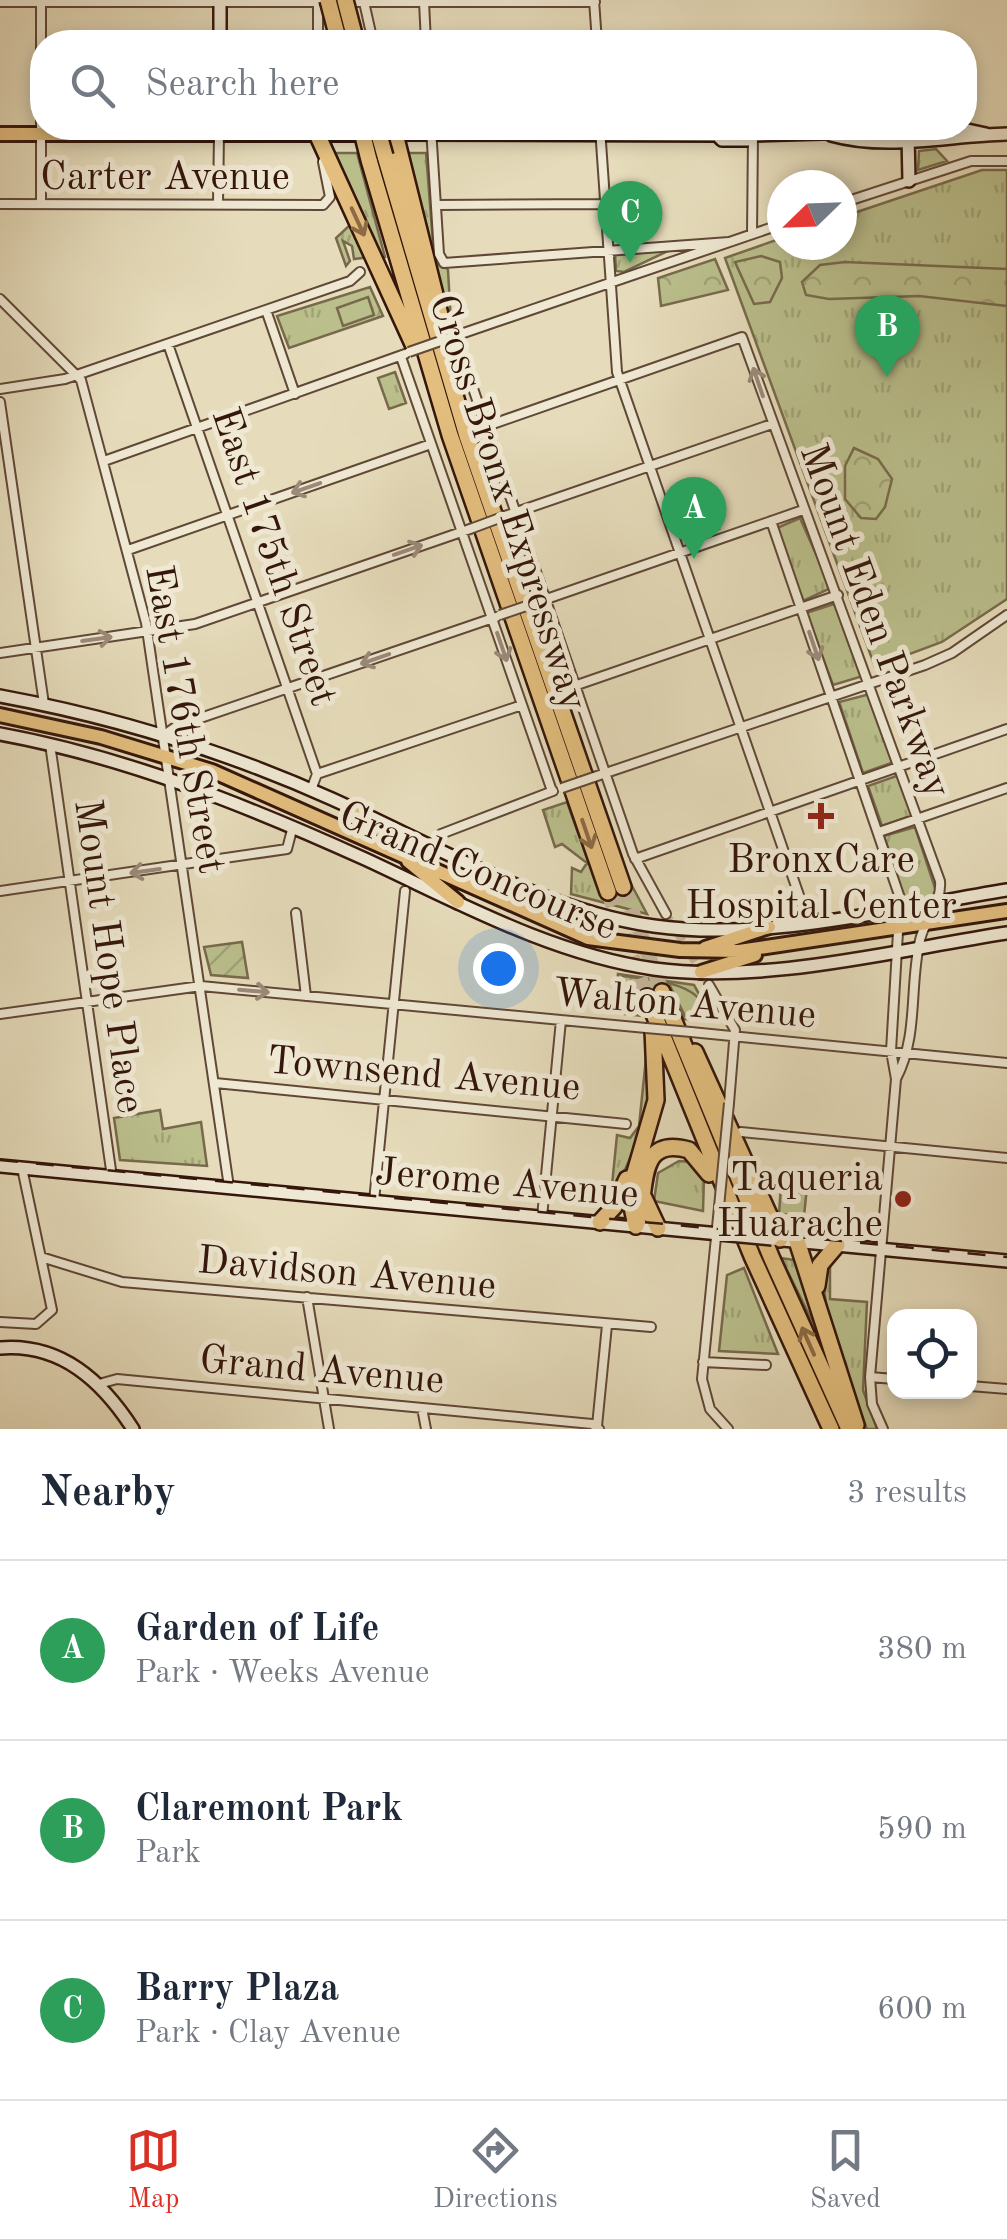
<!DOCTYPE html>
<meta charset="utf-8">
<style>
body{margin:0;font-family:"Old Standard TT",serif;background:#f2f2f3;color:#1f2937}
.controls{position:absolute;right:30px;bottom:30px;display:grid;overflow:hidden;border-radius:20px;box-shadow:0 5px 15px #0003}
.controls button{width:90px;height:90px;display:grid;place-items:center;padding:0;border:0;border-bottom:2px solid #e0e1e3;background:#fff;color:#1f2937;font:50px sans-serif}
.compass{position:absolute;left:767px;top:170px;width:90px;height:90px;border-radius:50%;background:#fff;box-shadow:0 5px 15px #0003;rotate:247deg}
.you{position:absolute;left:498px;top:968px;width:35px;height:35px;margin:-25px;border:8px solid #fff;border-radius:50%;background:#1a73e8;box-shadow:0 0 0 15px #1a73e833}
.badge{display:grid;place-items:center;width:65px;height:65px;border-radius:50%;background:#d93025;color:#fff;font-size:32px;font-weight:700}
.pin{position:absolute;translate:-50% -82px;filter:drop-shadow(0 2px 5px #0008)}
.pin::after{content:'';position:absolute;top:52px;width:35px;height:30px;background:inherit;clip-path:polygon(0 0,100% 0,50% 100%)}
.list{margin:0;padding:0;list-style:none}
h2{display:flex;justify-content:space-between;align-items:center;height:130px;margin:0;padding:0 40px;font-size:42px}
h2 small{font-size:32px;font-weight:400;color:#747a83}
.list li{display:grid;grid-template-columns:65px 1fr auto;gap:30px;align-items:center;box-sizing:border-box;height:180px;padding:0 40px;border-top:2px solid #e0e1e3}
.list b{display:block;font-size:38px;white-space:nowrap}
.list p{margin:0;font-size:32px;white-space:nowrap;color:#747a83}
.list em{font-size:32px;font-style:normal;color:#747a83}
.icon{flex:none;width:55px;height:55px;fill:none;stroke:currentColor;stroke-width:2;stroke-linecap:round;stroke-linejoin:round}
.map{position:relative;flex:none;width:1007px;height:1429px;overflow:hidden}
.search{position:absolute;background:#fff;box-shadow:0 5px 15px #0003;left:30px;right:30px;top:30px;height:110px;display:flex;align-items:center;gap:25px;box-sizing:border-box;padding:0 35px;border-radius:40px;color:#747a83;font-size:38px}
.sheet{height:670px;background:#fff}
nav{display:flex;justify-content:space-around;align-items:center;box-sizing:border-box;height:140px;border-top:2px solid #e0e1e3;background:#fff;font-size:28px;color:#747a83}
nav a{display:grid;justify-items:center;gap:5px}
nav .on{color:#d93025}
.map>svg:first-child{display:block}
.grass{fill:url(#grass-tufts);stroke:#776a4c;stroke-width:2.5}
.forest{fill:url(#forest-crowns);stroke:#776a4c;stroke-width:2.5}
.garden{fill:url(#garden-furrows);stroke:#776a4c;stroke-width:2.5}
.pitch{fill:#babf8c;stroke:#776a4c;stroke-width:2.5}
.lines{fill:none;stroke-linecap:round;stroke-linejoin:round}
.street-tunnel{stroke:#c2b498;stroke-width:8;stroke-dasharray:8 4;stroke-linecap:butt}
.highway-tunnel{stroke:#c2b498;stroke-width:15;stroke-dasharray:15 8;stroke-linecap:butt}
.street-casing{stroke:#604837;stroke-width:12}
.secondary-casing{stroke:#34160b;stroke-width:16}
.primary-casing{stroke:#34160b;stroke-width:18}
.highway-casing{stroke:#34160b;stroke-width:20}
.street{stroke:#efe8d3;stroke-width:8}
.secondary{stroke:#efe8d3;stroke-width:11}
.primary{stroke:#e3be7e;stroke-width:12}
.highway{stroke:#e3be7e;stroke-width:15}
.rail{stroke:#34160b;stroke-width:2.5;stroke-dasharray:18 18;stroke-linecap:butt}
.street-bridge-casing{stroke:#604837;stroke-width:12;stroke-linecap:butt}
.secondary-bridge-casing{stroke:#34160b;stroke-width:16;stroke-linecap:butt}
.highway-bridge-casing{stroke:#34160b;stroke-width:20;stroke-linecap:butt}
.street-bridge{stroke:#efe8d3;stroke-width:8}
.secondary-bridge{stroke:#efe8d3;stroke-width:11}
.highway-bridge{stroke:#e3be7e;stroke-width:15}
.oneway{stroke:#8c6a44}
.oneway2{stroke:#9b8a79}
.poi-dot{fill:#8f2418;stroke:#efe8d3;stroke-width:4}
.labels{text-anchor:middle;stroke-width:10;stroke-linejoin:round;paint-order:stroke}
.street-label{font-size:40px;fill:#34160b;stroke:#efe8d3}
.poi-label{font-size:40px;fill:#34160b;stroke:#efe8d3}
</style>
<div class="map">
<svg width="1007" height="1429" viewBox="0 0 1007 1429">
<defs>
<pattern id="grass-tufts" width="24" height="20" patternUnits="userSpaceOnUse" patternTransform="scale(2.5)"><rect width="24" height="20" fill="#babf8c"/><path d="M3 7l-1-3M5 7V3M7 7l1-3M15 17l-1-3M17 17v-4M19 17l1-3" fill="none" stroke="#a0a377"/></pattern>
<pattern id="forest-crowns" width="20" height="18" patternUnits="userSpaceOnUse" patternTransform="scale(2.5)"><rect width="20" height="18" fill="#babf8c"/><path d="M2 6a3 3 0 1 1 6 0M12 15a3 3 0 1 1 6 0" fill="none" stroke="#a0a377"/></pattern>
<pattern id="garden-furrows" width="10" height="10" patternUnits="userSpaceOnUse" patternTransform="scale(2.5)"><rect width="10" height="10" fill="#babf8c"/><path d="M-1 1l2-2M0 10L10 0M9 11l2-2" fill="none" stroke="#a0a377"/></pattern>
</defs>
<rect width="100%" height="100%" fill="#e6dcbb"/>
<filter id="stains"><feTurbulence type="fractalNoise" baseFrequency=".002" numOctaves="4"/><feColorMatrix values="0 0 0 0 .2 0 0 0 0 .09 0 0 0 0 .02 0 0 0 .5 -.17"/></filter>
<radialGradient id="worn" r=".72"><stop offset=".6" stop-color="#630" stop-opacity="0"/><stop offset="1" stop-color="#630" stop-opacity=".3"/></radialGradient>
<path class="grass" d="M936,149L947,161L918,170L919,151Z
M331,153H357L385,257L380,258Z
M405,153H426L434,255L448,270L451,323Z
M982,170H1007V599L942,642L875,667L725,258L782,238V245H842V217Z
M351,224L370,257L354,259L352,246L343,241L350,261L346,266L336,238Z
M672,249L624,272L616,271L615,253Z
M370,287L383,316L289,348L277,316Z
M395,372L406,403L389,409L378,378Z
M800,518L831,588L803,601L777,528Z
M837,603L863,676L833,685L806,613Z
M870,694L894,762L863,773L839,702Z
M899,775L914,815L882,826L868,786Z
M567,802L600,895L631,884L647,914L571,894L572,868L581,872L587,863L562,844L555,847L543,810Z
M915,827L936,891L930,899L906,903L884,836Z
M618,974L694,985L714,1021L684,1019L670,989L640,1000L644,1016L614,1013Z
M648,1039L652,1086L639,1137L610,1205L617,1135L630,1138L639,1126Z
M160,1110L163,1129L201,1122L207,1166L120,1160L114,1118Z
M679,1161L692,1162L704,1177L703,1211L654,1201L658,1173Z
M781,1258L801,1261L822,1341Z
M825,1263H830V1299L867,1302L863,1390L877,1429H867C850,1386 817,1308 825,1263Z
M744,1268L778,1354L719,1351L727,1275Z"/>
<path class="forest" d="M761,256L780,262L782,278L770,302L754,304L735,262Z
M715,259L728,290L661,306L658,278Z
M845,262L1007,269V306L919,296L829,299L806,295L802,282L820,265Z
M854,448L878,459L892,479L885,507L876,519L861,518L845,499V466Z
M623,976C651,980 700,981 708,1015L685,1016L670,986L638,997V1012L620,1009Z"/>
<path class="garden" d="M708,494L719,529L687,539L676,505Z
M242,942L248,978L211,975L204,947Z"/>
<path class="pitch" d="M368,297L374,315L343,326L337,308Z
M781,1185L807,1187L804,1216L779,1214Z"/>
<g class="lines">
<path class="street-tunnel" d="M420,866L441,834
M666,914L709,985"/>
<path class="highway-tunnel" d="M623,887L662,992
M608,892L647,997"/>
<defs>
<path id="street" d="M594,0L597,42
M0,2H330
M344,2H595
M364,2L373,42
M424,2L426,42
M318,42V2
M431,128L439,254L444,263L729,242
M600,128L617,372L808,921
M218,203L219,134
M842,203L971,161H1007
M0,204L323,205L330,197L323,162
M41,204V2
M436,205L605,204
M752,234L753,135
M0,299L81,380L146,623L229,1187
M266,310L295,394
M455,336L633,854L666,914
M452,337L782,224
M168,344L317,774L311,790
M401,357L552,791
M0,389L65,379L350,281L360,272
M0,402L44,704
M487,426L742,337L940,881C942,904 925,918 920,940C909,986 919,1035 896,1079
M104,461L405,354
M505,516L772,424
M771,521L900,898L891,1051L896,1079L870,1377L872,1404L883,1429
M128,550L431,444
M535,603L803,510
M0,653L195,624L470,529
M577,685L838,595
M164,735L177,726L496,617
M50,744L112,1177
M317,774L522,705
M594,777L925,665L952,653L1007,615
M879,832L1007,788
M441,834L553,791
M635,859L1007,729
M0,891L287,849L293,826
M296,913L306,996
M709,985L735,1030L729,1103
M0,1014L201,986L646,1028
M691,1032L1007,1063
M215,1083L626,1124
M741,1132L1007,1158
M374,1201L405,891
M719,1207L702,1379L710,1409L728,1429
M542,1217L561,1020
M41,1257L122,1282L651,1327
M307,1297L329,1429
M0,1322L36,1324L52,1310L22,1168
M703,1362L766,1365
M870,1377L894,1379
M99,1384L117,1379L592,1424L599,1429
M970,1386L1007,1389
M422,1408L426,1429
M597,1426L607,1325"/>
<path id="secondary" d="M220,42V0
M395,134L717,135L722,131L753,135L963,129L986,134
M717,135L722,140H747L753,135
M831,135C888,151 950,135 1007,134
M908,135L909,181
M0,696C114,717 225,751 332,799C432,844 545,911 654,926C766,942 896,908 1007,890
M0,734C126,757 248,806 365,859C458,902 551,954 654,969C766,984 895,950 1007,933
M0,1166L730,1235
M772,1239L1007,1261
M0,1348C61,1343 102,1381 133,1429"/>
<path id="primary" d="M0,134H368
M0,715L101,737L212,771L588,938L680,950L739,951L1007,911
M357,810L401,848
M408,861L458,902
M533,912L608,937
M705,948L769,927
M701,972L755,955"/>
<path id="highway" d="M317,134L413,344
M395,134L450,355
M385,156L467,436L623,887
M369,160L450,435L608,892
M662,992L772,1259L849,1429
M647,997L752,1256L831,1429
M695,1052L780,1239
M644,1198L658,1228
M600,1222L614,1207L627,1179
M636,1226L629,1193L656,1100L653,1030
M636,1226C649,1196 633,1134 689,1150L709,1174
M797,1241L856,1425
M817,1286L820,1265L837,1245"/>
</defs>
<use href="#street" class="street-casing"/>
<use href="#secondary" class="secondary-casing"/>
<use href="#primary" class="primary-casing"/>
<use href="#highway" class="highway-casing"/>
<use href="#street" class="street"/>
<use href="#secondary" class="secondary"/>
<use href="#primary" class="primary"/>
<use href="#highway" class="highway"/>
<path class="rail" d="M0,1160L1007,1257"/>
<defs>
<path id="street-bridge" d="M409,352L452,337
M470,529L505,516
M500,615L535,603
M562,788L594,777
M646,1028L691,1032
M719,1207L729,1103"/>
<path id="secondary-bridge" d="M730,1235L772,1239"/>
<path id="highway-bridge" d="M328,0L339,42
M345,0L356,42
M361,128L369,160
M377,128L385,156"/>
</defs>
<use href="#street-bridge" class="street-bridge-casing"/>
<use href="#secondary-bridge" class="secondary-bridge-casing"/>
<use href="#highway-bridge" class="highway-bridge-casing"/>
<use href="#street-bridge" class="street-bridge"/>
<use href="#secondary-bridge" class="secondary-bridge"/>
<use href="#highway-bridge" class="highway-bridge"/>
</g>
<defs><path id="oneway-shaft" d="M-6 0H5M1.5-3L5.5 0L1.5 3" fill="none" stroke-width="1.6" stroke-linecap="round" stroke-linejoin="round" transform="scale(2.5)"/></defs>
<g class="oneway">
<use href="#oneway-shaft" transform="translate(358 222) rotate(65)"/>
<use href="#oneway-shaft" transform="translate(587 834) rotate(71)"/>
<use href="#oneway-shaft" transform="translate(808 1341) rotate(-114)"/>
</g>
<g class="oneway2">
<use href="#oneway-shaft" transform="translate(758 382) rotate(-109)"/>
<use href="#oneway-shaft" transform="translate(306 488) rotate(161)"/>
<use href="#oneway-shaft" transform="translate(408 550) rotate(-19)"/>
<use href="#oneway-shaft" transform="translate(97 639) rotate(-8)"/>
<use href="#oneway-shaft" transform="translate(814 646) rotate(71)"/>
<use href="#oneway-shaft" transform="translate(502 647) rotate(71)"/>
<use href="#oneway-shaft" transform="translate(375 659) rotate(161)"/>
<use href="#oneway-shaft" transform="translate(145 871) rotate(172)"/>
<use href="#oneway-shaft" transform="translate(254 991) rotate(5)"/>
</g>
<g class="poi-dot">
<path d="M816 801h10v10h10v10h-10v10h-10v-10h-10v-10h10z"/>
<circle cx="903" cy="1199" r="10"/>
</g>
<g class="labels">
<g class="street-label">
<text x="165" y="189">Carter Avenue</text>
<text transform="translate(510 502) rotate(72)" y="14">Cross Bronx Expressway</text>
<text transform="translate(276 556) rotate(71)" y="14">East 175th Street</text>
<text transform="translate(877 620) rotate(70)" y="14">Mount Eden Parkway</text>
<text transform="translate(187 719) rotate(80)" y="14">East 176th Street</text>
<text transform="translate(479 869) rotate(23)" y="14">Grand Concourse</text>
<text transform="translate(111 956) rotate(82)" y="14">Mount Hope Place</text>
<text transform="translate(685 1002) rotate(5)" y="14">Walton Avenue</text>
<text transform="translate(424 1072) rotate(5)" y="14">Townsend Avenue</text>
<text transform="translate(507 1181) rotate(5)" y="14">Jerome Avenue</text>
<text transform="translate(347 1271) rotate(5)" y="14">Davidson Avenue</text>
<text transform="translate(322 1368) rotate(5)" y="14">Grand Avenue</text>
</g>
<g class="poi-label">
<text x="821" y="872">BronxCare<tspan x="821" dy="46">Hospital Center</tspan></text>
<text x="883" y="1190" text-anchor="end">Taqueria<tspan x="883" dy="46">Huarache</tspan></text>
</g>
</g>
<rect width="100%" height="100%" filter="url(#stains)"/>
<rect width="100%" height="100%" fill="url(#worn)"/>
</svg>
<div class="controls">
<button><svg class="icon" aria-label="locate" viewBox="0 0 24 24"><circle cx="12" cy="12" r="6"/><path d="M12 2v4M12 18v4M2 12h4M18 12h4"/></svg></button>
</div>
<svg class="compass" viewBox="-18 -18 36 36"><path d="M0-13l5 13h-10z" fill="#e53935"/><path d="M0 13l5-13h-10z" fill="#747a83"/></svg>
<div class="you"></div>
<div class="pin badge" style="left:694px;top:559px;background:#2e9e5b">A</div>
<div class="pin badge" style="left:887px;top:377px;background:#2e9e5b">B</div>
<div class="pin badge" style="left:630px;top:263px;background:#2e9e5b">C</div>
<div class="search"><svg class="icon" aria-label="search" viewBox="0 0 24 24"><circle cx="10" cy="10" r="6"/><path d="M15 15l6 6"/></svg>Search here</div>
</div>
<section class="sheet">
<h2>Nearby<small>3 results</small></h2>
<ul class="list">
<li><span class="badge" style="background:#2e9e5b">A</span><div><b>Garden of Life</b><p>Park · Weeks Avenue</p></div><em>380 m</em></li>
<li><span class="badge" style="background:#2e9e5b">B</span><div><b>Claremont Park</b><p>Park</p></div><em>590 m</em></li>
<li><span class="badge" style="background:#2e9e5b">C</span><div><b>Barry Plaza</b><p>Park · Clay Avenue</p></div><em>600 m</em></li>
</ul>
</section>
<nav>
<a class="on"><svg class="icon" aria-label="map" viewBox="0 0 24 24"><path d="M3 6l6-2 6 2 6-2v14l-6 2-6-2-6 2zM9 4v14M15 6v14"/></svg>Map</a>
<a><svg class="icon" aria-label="directions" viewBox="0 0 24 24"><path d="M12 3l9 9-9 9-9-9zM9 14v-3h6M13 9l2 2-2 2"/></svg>Directions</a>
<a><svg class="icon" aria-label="saved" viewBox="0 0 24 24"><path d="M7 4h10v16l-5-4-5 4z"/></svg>Saved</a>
</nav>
